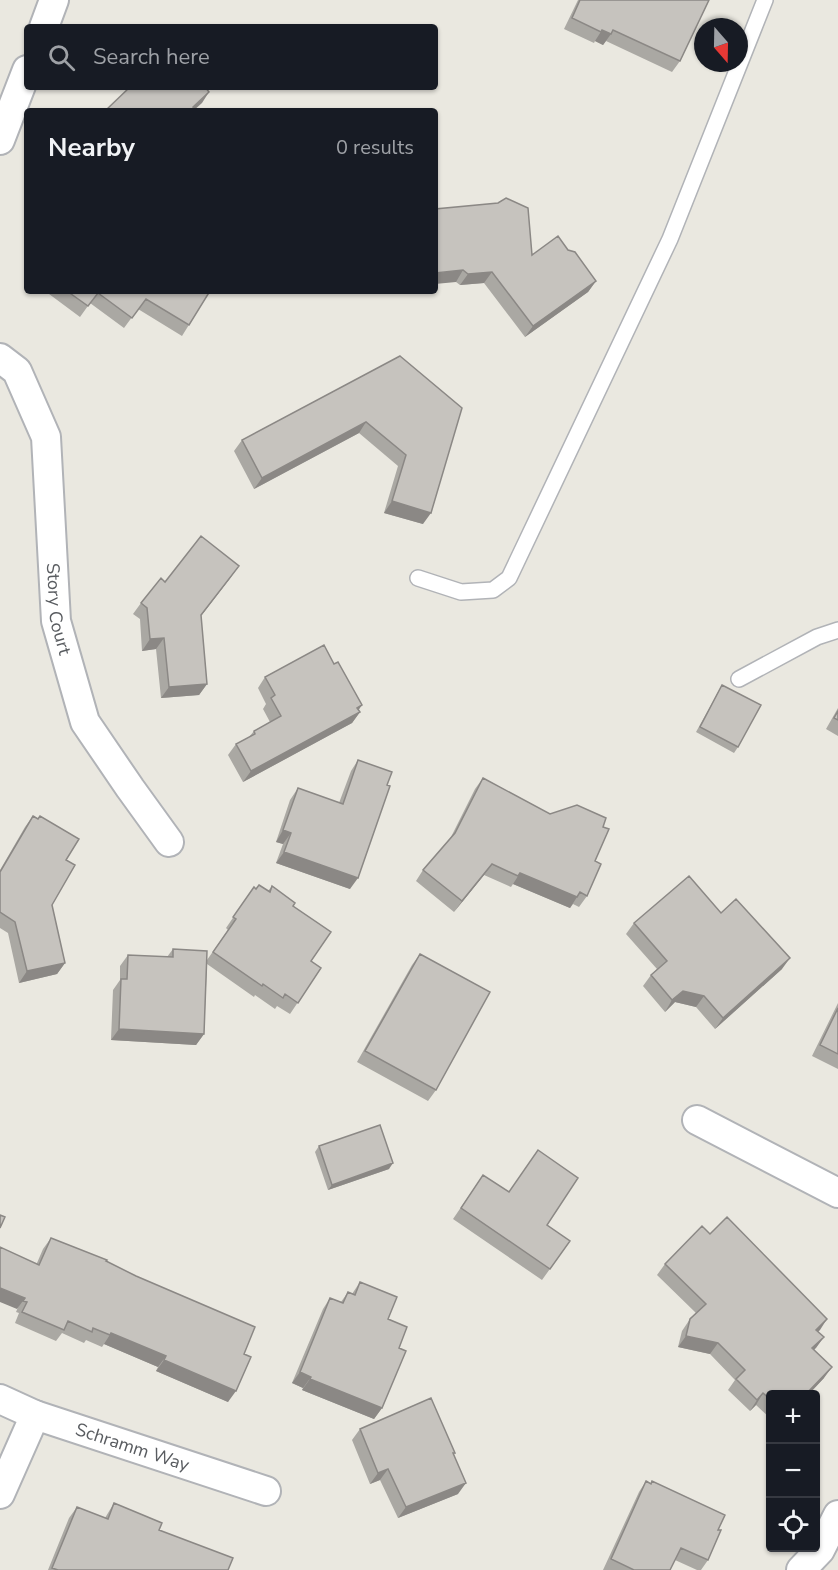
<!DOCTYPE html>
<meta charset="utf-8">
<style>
body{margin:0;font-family:"Nunito Sans",sans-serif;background:#242831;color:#f1f3f6}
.controls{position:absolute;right:18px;bottom:18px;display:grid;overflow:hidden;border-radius:6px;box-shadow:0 2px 4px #0004}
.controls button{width:54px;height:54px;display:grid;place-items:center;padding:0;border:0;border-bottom:2px solid #363941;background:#171b24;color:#f1f3f6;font:30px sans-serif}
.compass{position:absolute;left:694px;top:18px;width:54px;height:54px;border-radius:50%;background:#171b24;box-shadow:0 2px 4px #0004;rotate:160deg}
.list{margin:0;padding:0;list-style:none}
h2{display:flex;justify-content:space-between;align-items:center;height:78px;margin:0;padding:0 24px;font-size:26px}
h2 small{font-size:20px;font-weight:400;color:#9ea1a6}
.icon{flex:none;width:33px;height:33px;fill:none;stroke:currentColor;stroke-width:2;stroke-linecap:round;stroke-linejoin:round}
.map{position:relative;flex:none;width:838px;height:1570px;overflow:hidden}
.search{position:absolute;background:#171b24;box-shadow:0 2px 4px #0004;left:24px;top:24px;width:414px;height:66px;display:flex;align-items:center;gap:15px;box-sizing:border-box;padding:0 21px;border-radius:6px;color:#9ea1a6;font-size:22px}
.panel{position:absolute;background:#171b24;box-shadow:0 2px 4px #0004;left:24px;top:108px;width:414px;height:186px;border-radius:6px}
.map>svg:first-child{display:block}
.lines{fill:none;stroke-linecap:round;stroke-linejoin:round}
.service-casing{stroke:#b1b3b7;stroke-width:18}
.minor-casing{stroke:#b1b3b7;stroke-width:32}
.service{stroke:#fff;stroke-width:15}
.minor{stroke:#fff;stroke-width:28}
.wall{fill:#aaa8a3}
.shaded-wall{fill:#8b8885}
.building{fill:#c6c3be;stroke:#8b8885;stroke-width:1.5}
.labels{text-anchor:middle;stroke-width:4.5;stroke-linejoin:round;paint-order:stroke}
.street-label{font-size:18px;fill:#595c60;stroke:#fff}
</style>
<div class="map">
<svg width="838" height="1570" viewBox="0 0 838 1570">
<rect width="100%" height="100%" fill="#eae8e0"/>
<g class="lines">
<defs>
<path id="service" d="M418,578L461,592L493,590L509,578L670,239L765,0
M739,679L817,637L838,630"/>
<g id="minor">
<path d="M44,27L54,0"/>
<path d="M0,140L27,70"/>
<path id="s1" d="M0,358L17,371L46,437L56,621L85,722L130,788L169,842"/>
<path d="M697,1120L838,1193"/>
<path id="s2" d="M0,1399L35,1415L266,1491"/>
<path d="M0,1494L35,1415"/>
<path d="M801,1570L820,1550L838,1515"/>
</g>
</defs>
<use href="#service" class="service-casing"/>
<use href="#minor" class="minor-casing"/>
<use href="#service" class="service"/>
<use href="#minor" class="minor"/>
</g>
<path class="wall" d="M578,0H709L680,61L672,72L606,41L603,45L595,41L594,43L564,29Z
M435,209L532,255L568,250L596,281L588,292L525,337L484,283L460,285L456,282Z
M45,291H210L182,336L138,309L124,328L90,303L80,317Z
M400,356L423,524L384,513L398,466L359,433L254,489L234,451L242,440Z
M231,577L201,616L207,684L199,695L161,698L156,649L142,651L140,619L133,614L141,603L165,582Z
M334,664L362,705L358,710L360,712L352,723L243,782L228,755L236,744L249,737L254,731L270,722L263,709L266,704L258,688L265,677Z
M722,685L738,747L734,753L696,732Z
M838,708V736L826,729Z
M358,760L350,889L276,863L283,844L276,842L290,800L298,788L339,803L351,771Z
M483,778L550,814L603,827L587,896L579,907L573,904L570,908L513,884L511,887L484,875L454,912L416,881L423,870L450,839L475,789Z
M33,816L66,860L52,905L65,963L57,974L19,983L8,933L0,928V870L25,827Z
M272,886L293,906L311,961L321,968L290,1014L277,1006L275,1009L255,995L254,997L207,964L204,1034L196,1045L111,1040L113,990L120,980V966L128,955L167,957L173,949L207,960L228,930L226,928L254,887L256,889L268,891Z
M721,913L782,969L715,1029L696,1007L675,1002L665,1012L643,986L651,975L657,969L626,934L634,923Z
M420,954L436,1090L428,1101L357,1062L412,965Z
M838,1003V1069L812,1056Z
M319,1146L389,1169L328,1190L315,1152Z
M483,1175L547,1225L570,1241L542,1280L453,1219Z
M51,1238L106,1261L244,1354L228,1402L156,1371L158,1367L104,1344L102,1347L86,1340L84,1343L62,1333L56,1341L15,1323L19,1313L16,1312L43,1249Z
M665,1264L818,1332L824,1337L814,1349L824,1378L808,1395H771V1419L756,1405L750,1411L728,1390L735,1380L710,1354L678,1347L682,1331L690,1319L696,1313L657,1275Z
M360,1282L388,1319L399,1348L382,1408L374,1419L302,1390L303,1388L292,1383L323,1309L330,1298L341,1302L348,1292L352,1294Z
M360,1429L455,1453L454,1454L458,1494L398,1518L380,1480L370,1484L352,1440Z
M646,1481L718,1530L708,1560L701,1570H697L675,1560L670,1570H603L639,1492Z
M114,1503L159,1530L228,1570H48L69,1518L77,1507L105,1518Z"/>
<path class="shaded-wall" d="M602,30L611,34L603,45L595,41Z
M209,92L202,103L193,111V107Z
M463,270L456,282L435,284V273Z
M492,272L484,283L460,285L468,274Z
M596,281L588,292L525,337L533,326Z
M366,422L359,433L254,489L262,478Z
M392,501L431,513L423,524L384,513Z
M239,566L231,577L193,626L201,615Z
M164,638L156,649L142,651L150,639Z
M207,684L199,695L161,698L169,687Z
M362,705L355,715L360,712L352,723L243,782L251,771Z
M283,830L291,833L283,844L276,842Z
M284,852L358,878L350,889L276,863Z
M492,864L484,875L454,912L462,901Z
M520,873L577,897L570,908L513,884Z
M790,958L782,969L715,1029L723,1018Z
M65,963L57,974L19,983L27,971Z
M683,991L704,996L696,1007L675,1002L665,1012L672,1000Z
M119,1029L204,1034L196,1045L111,1040Z
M393,1163L389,1169L328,1190L332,1185Z
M0,1288L25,1298L17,1309L0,1302Z
M827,1319L820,1330L809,1341L816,1330Z
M111,1333L166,1356L158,1367L104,1344Z
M686,1336L718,1343L710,1354L678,1347Z
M824,1337L816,1348L804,1359L812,1348Z
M164,1360L236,1391L228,1402L156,1371Z
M832,1367L824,1378L808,1395H805Z
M300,1372L311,1377L303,1388L292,1383Z
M310,1379L382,1408L374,1419L302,1390Z
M763,1393L756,1405L750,1411L757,1400Z
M388,1469L380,1480L370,1484L378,1473Z
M466,1483L458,1494L398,1518L406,1507Z"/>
<path class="building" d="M580,0H709L680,61L613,30L611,34L602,30L601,32L572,18Z
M130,87H205L209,92L193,107L196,111H105Z
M506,198L528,208L532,255L558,236L568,250L575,252L596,281L533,326L492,272L468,274L463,270L435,273V209L498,203Z
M67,291H210L189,325L146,299L132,318L98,293L88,306Z
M400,356L462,408L431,513L392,501L406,455L366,422L262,478L242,440Z
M201,536L239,566L201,615L207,684L169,687L164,638L150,639L147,608L141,603L161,578L165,582Z
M324,645L334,664L338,662L362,705L357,708L360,712L251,771L236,744L255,734L254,731L281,716L271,698L275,695L265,677Z
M722,685L761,705L738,747L700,727Z
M838,711V720L834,718Z
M358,760L392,772L387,785L390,786L358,878L284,852L291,833L283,830L298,788L343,804Z
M483,778L550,814L577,805L606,818L603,827L609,829L595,861L601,864L587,896L580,892L577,897L520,873L518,876L492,864L462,901L423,870L455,833Z
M33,816L38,819L40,816L79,839L66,860L75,865L52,905L65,963L27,971L15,922L0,912V872Z
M689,876L721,913L736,899L790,958L723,1018L704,996L683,991L672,1000L651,975L667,961L634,923Z
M259,885L270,892L272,886L295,903L293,906L331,932L311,961L321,968L298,1003L285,994L283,998L263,984L262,986L213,952L236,919L233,917L254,887L256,889Z
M173,949L207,951L204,1034L119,1029L121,979H127L128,955L173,957Z
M420,954L490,992L436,1090L365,1051Z
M838,1008V1054L820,1045Z
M380,1125L393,1163L332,1185L319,1146Z
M538,1150L578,1178L547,1225L570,1241L550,1269L461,1208L483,1175L509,1192Z
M0,1215L5,1217L0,1228Z
M727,1217L827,1319L816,1330L824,1337L812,1348L832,1367L805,1395H771V1400L763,1393L757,1400L736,1379L745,1370L718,1343L686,1336L690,1319L706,1304L665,1264L702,1226L710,1234Z
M51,1238L107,1260L106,1261L136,1276L255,1327L244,1354L251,1357L236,1391L164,1360L166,1356L111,1333L110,1335L93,1328L92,1332L68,1321L64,1330L22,1312L27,1302L23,1301L25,1298L0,1288V1247L39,1265Z
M360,1282L397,1297L388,1319L407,1327L399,1348L406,1351L382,1408L310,1379L311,1377L300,1372L330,1298L343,1303L348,1292L355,1295Z
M431,1398L455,1453H453L466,1483L406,1507L388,1469L378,1473L360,1429Z
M646,1481L651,1484L652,1481L725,1515L718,1530H721L708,1560L681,1548L670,1570H634L611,1559Z
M114,1503L162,1523L159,1530L233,1558L228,1570H58L52,1568L77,1507L108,1519Z"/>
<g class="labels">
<g class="street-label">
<text dy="6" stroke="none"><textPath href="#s1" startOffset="266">Story Court</textPath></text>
<text dy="6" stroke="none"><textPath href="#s2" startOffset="141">Schramm Way</textPath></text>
</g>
</g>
</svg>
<div class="controls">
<button>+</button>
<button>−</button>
<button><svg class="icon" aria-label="locate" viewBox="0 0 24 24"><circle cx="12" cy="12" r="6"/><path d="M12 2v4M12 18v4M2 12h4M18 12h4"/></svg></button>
</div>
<svg class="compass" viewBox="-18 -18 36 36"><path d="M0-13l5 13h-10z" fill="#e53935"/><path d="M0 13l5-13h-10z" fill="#9ea1a6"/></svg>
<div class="search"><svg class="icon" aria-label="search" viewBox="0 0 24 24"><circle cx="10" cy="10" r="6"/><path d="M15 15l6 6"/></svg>Search here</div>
<section class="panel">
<h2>Nearby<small>0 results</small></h2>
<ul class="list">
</ul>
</section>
</div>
